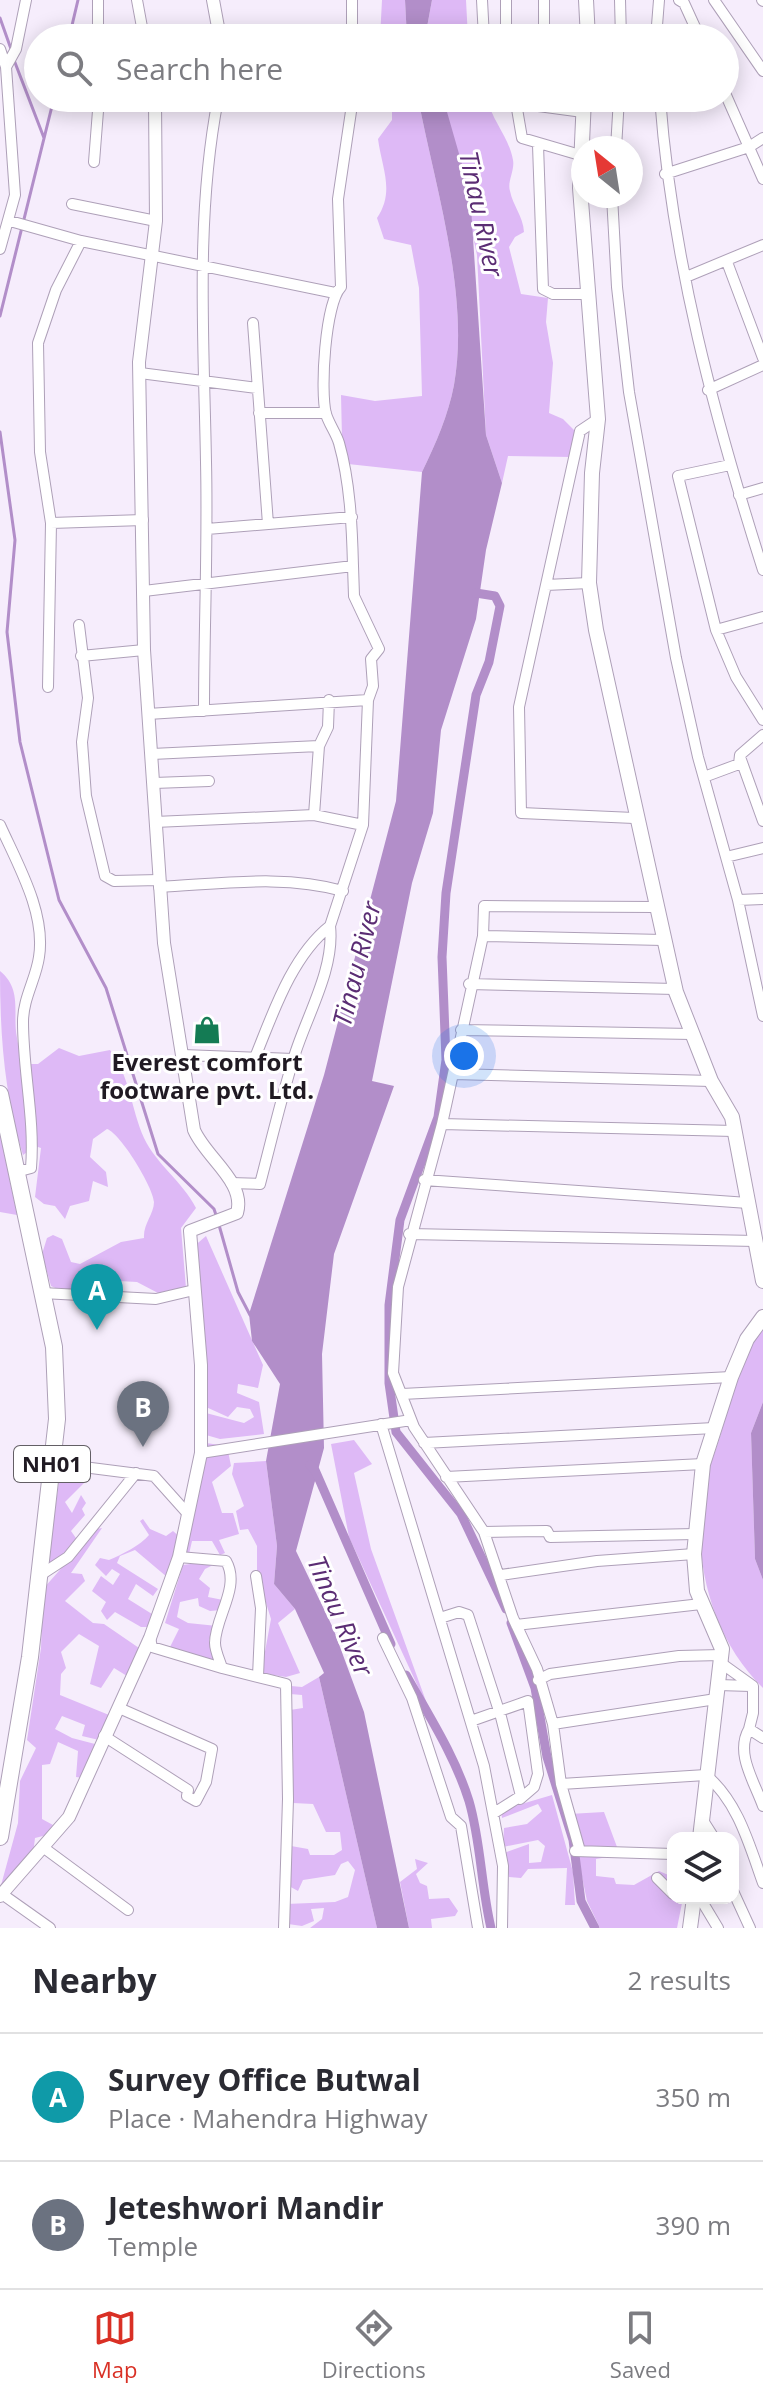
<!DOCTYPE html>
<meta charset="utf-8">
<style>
body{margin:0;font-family:"Open Sans",sans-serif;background:#f2f2f3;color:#2b2b33}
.controls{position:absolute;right:24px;bottom:24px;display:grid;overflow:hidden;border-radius:16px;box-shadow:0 4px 20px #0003}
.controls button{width:72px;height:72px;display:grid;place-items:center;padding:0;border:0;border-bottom:2px solid #e1e1e2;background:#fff;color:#2b2b33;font:40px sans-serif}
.compass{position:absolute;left:571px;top:136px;width:72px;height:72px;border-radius:50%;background:#fff;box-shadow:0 4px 20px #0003;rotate:330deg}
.you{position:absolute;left:464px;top:1056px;width:28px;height:28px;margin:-20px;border:6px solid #fff;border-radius:50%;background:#1a73e8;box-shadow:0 0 0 12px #1a73e833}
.badge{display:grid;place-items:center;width:52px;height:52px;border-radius:50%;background:#d93025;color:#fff;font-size:26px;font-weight:700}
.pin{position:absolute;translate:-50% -66px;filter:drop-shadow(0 2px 4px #0008)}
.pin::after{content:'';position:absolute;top:42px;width:28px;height:24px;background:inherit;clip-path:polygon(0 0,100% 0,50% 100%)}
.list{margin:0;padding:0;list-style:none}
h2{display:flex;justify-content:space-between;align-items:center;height:104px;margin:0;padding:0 32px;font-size:34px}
h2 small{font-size:26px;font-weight:400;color:#7c7c81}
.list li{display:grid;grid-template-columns:52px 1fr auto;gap:24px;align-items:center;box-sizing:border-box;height:128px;padding:0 32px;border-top:2px solid #e1e1e2}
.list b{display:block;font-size:30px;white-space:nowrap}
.list p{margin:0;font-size:26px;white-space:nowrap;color:#7c7c81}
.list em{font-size:26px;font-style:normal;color:#7c7c81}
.icon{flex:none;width:44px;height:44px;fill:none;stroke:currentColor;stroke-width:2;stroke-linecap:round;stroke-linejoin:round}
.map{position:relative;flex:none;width:763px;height:1928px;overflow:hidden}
.search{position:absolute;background:#fff;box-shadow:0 4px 20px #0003;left:24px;right:24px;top:24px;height:88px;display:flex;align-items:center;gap:20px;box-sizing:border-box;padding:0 28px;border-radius:44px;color:#7c7c81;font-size:30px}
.sheet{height:360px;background:#fff}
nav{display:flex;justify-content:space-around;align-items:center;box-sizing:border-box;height:112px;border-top:2px solid #e1e1e2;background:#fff;font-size:22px;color:#7c7c81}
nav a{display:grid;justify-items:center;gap:4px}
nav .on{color:#d93025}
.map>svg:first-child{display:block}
.green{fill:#deb9f6}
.water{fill:#b28ec9}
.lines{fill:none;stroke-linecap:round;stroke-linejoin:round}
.stream{stroke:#b28ec9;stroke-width:3}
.canal{stroke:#b28ec9;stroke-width:9}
.minor-casing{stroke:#aea0b8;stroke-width:12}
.tertiary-casing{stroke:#aea0b8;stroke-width:14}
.secondary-casing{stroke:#aea0b8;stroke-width:16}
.trunk-casing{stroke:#aea0b8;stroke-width:18}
.minor{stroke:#fff;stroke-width:10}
.tertiary{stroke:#fff;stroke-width:12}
.secondary{stroke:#fff;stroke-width:14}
.trunk{stroke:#fff;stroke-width:16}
.labels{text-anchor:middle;stroke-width:6;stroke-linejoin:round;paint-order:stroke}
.shield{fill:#fff;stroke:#635f65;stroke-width:2}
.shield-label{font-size:22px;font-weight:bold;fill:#201a23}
.poi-label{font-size:24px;font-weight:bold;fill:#201a23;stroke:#fff}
.water-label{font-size:26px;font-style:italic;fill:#5b2d74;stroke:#fff}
</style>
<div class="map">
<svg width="763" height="1928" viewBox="0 0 763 1928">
<rect width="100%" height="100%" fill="#f6edfc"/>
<path class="green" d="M382,0H405L407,38H380Z
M432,0H466L468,38H425Z
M392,98H418C435,187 470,295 454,385C448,416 436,443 422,472L348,464L342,438L341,395L375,401L422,396L419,288L411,245L384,239L377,218C395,191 382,169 378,139L392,120Z
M443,98H487C492,121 509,137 513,160C515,170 507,182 510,191C513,206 523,216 524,232L515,237L509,247L521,294L548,298L546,322L553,363L549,413L563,419L575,431L571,457L508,456L502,483L486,435L477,255Z
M0,971C23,990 12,1014 17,1038C18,1047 22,1056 25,1064H38L59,1048L79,1056L110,1050C130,1076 131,1109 144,1138C157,1165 182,1181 196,1208L181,1228L186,1288L158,1293L137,1282L100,1280L84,1290L66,1293L51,1286L42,1254L47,1238L53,1235L62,1239L71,1262L80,1264L121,1242L144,1238C143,1224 154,1214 154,1202C153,1187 121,1134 107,1129L93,1139L90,1157L106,1172L108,1187L93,1181L89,1201L70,1206L65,1219L55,1206L44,1204L35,1197L41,1148L35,1146L23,1155C4,1094 0,1034 0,971Z
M0,1133L17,1215L0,1212Z
M206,1236L263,1365L258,1388L238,1384L237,1393L259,1402L264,1434L220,1439L206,1435V1413L244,1423L254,1417L250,1409L237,1407L228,1417L206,1407L192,1248Z
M763,1324V1402L751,1433L755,1559L763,1580V1688C711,1637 690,1556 705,1485C709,1465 718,1446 723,1426C734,1390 742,1356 763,1324Z
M354,1440L372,1464L354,1473L371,1549L431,1715L349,1537L331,1444Z
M206,1443L227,1446L231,1466L212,1482L222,1513H233L239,1534L219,1540L225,1553L220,1555L212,1541H192L189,1554L184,1552Z
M266,1461L277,1546L274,1584L295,1609L278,1623L300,1673L286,1677L261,1673L271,1619L257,1574V1546L248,1529L240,1530L236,1511L244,1506L232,1474L234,1463Z
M61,1466L86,1469L85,1482L65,1502L72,1513L81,1495L86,1503L82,1509L85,1515L71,1531L78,1541L58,1562L48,1563Z
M143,1519L150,1529L166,1536L173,1531L181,1538L167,1577L135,1550L120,1556L117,1563L158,1589L153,1596L136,1584L128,1599L152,1614L149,1627H141L115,1612L107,1620L101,1611L106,1602L92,1591L101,1576L113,1585L120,1574L112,1569L106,1576L95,1565L100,1558L109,1560C121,1555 141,1545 149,1535L140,1521Z
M102,1528L71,1573L82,1574L85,1581L65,1601L93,1623L104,1624L139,1648L127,1676L114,1668L101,1688L90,1684L99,1646L79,1634L61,1652L66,1668L61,1674L60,1695L109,1715L99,1740L82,1736L85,1725L62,1716L55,1729L72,1738L95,1744L83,1778L76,1777L78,1751L58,1742L50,1764L42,1765V1819L53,1825L51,1834L35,1838L33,1854L0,1889L18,1823L20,1781L36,1748L27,1740L41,1648L43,1589L96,1529Z
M205,1562L215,1564L205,1569L199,1579L210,1588L208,1597L223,1600L221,1610L210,1611L199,1606L198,1598L180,1602L177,1617L188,1623L217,1626L209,1640L216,1661L170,1647L179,1629L165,1623L183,1565Z
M319,1677L377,1928H310L322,1919L324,1908L311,1909L314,1921L302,1926L288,1924L286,1904L335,1902L348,1897L355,1870L348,1861L341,1864L335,1875L303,1880L298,1891L287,1885L291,1846L308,1849L310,1855H334L342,1850L340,1832H326L313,1804L293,1803L290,1710L303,1708L302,1695L290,1694L291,1686L302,1687Z
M552,1795L573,1872L575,1905H565L567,1868L528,1869L521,1878L509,1877L504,1853L529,1844V1863L541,1862L545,1846L538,1840L503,1847L504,1828L527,1824L542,1811L538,1804L502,1818L501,1810Z
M604,1812L620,1855L596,1859V1876L614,1878L616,1884L634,1885L659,1871L673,1877V1898H683L677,1928H600L587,1901L569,1814Z
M415,1859L428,1863L416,1874L420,1883L427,1886L429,1899L449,1898L458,1911L455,1916L431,1919L432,1928H409L400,1882L417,1869Z"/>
<path class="water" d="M432,0L425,38H407L405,0Z
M418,98H443L470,192L486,435L502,483L486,550L476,619L441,730L433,813L412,883L372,1081L394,1086L334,1254L322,1354L324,1448L296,1551L333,1628L364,1712L409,1928H377L319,1677L324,1673L295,1609L274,1584L277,1546L266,1461L280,1384L252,1341L249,1314L324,1075L396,801L422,472C436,443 448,416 454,385C470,295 435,187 418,98Z
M763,1402V1580L755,1559L751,1433Z"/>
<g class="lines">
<path class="stream" d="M0,18L11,49
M69,38L78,0
M14,60L44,138
M0,316L54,98
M0,432L15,540L7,632L20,742L59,900L106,988L158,1154L214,1209L217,1218
M219,1225L238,1292L250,1315"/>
<path class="canal" d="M476,593L495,596L500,606L489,662L476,695L446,893L442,957L446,1060L438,1117L400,1220L389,1305V1383L396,1432L461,1514L506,1609
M310,1465L315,1470L391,1644
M511,1623L535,1688L547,1757L573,1840L581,1901L595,1928
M406,1675C429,1716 455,1756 469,1801C481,1842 481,1886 491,1928"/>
<defs>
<path id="minor" d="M98,0V38
M137,0L144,38
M482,0L484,38
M544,0V38
M620,0L621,38
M679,0L684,3L700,38
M714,0L763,71
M762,0L763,1
M220,33L352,36
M352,38V0
M506,38V0
M656,38L659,0
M0,49L6,67
M725,93L763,179
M509,98L516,103L522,138L580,155
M660,98C672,259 714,416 763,570
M516,103L583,112
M538,145L543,289L553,294H586
M616,148L619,98
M94,162L99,98
M665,174L749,147L763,138
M612,196L617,287L629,392L676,658L698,757L738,900L763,1016
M72,204L156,221
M10,221L81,241L56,290L38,343L40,452L51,523L48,687
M81,241L335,293
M0,249L15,195L6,67L16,49L26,0
M727,262L763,358
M686,277L763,245
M253,323L268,524
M140,373L257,388
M708,390L763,365
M259,413H326
M598,419L580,431L519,707L521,813L634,818
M730,465L678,476L716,630L763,617
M739,495L763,488
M51,523L143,520
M207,529L352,517
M546,585L589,583
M144,591L353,566C352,525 350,482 339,443C336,433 329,424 326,414C320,392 325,303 341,287L338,199L353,98
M79,625L88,698L82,742L86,796L105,876L114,881L159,880
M716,630L736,677L763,720
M81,656L144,650
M204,711C204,628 208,545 206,462C204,342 195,218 218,99L238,98
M148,714L368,700
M152,754L319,746
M740,757L763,821
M704,777L739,764L740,755L763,735
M154,783L209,781
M314,815L319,746L328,727L329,700
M155,822L314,815L363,825
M0,825C18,865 46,913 39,957C36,979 23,998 23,1022C23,1071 35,1119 31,1168L16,1172
M726,857L763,848
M159,887C220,884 284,874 343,891
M738,900L763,899
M655,907L484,906L483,936L442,1124L398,1287L393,1373L414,1427L484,1532L513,1618L537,1669L553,1724L561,1784L706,1775C738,1802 749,1844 763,1883
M483,936L663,940
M469,984L675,989
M461,1030L692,1034
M183,1055L293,1059
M256,1055C273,1013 292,956 330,926
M453,1074L711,1081
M442,1124L734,1131
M424,1180L748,1203
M231,1183L260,1184C271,1142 281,1099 294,1057C306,1017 335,969 330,926L363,825L368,700L373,686L371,659L379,649L354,596L353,566
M409,1234L756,1241
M42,1293L156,1299L194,1290
M402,1394L731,1377
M381,1424L484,1766L503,1866L502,1928
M424,1443L714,1428
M201,1453L411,1420
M52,1463L154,1476L188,1514
M446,1477L703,1464
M484,1532L547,1531L550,1537L695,1534
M179,1557L226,1561C241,1587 215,1617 215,1643C215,1651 220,1661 222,1668L286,1684L288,1799L284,1928
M501,1575L597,1561L694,1554
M39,1576L68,1557L136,1473
M256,1576L261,1608L258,1676
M440,1618L459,1612L468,1615L501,1717L521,1796L494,1813
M516,1625L701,1604
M150,1638L152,1647L222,1668
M383,1638L412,1698L451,1817L461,1826L478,1928
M721,1663L753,1686V1713L749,1729L763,1738
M538,1680L550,1674L679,1656L721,1655
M718,1685L751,1686
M471,1721L528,1701L538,1774L534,1787L520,1799
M553,1724L716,1699
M749,1729C735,1753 754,1781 763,1806
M104,1736L188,1790L187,1796L196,1801L206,1782L212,1749L119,1708
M561,1784L580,1851
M702,1819L714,1838
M44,1848L128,1910
M575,1851L673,1854
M657,1878L673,1894
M733,1891L750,1928
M2,1894L50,1928
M700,1898L718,1928"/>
<path id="tertiary" d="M213,0L220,38
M0,1896L69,1817L150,1638L179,1557L201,1453V1365L190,1231L237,1213C246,1182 206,1158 194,1130L164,943L144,650L139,362L156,221L155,101L218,98"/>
<path id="secondary" d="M586,0L588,38
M584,98L580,188L598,419L592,473L589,583L596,630L676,992L711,1081L732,1117L763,1281
M700,1838L722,1649L697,1591L694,1554L703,1464L731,1377L747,1339L763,1317
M690,1928L694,1898"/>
<path id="trunk" d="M0,1094L54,1347L57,1419L30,1657L0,1837"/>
</defs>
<use href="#minor" class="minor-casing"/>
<use href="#tertiary" class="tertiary-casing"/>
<use href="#secondary" class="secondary-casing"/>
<use href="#trunk" class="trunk-casing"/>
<use href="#minor" class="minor"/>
<use href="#tertiary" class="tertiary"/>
<use href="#secondary" class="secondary"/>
<use href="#trunk" class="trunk"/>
</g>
<defs>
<symbol id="shop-bare" viewBox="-9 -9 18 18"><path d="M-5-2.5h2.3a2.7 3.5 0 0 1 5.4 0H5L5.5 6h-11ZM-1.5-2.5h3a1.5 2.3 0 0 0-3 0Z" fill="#147b54" stroke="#fff" stroke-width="2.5" paint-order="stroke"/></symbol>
</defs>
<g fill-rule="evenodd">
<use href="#shop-bare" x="187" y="1010" width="40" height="40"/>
</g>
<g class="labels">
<rect class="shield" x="14" y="1446" width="76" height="36" rx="6"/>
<g class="shield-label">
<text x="52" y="1472">NH01</text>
</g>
<g class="poi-label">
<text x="207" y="1071">Everest comfort<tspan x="207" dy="28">footware pvt. Ltd.</tspan></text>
</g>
<g class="water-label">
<text transform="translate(481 214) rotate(78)" y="9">Tinau River</text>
<text transform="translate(357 964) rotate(-76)" y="9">Tinau River</text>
<text transform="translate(340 1616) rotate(67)" y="9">Tinau River</text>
</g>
</g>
</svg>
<div class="controls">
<button><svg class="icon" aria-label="layers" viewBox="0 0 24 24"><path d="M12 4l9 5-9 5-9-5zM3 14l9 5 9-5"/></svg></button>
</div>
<svg class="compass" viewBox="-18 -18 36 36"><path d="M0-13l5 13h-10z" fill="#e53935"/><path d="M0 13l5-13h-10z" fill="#7c7c81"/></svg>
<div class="you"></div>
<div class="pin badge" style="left:97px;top:1330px;background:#0f9aa8">A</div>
<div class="pin badge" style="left:143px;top:1447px;background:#6b7280">B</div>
<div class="search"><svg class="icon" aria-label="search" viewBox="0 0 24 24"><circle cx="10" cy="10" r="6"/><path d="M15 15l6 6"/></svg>Search here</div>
</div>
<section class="sheet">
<h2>Nearby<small>2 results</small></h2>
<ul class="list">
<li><span class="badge" style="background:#0f9aa8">A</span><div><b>Survey Office Butwal</b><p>Place · Mahendra Highway</p></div><em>350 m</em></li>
<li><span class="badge" style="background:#6b7280">B</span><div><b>Jeteshwori Mandir</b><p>Temple</p></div><em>390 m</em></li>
</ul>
</section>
<nav>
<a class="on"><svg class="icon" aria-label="map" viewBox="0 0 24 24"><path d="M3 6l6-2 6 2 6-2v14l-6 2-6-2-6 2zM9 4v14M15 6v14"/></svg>Map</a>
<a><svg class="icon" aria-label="directions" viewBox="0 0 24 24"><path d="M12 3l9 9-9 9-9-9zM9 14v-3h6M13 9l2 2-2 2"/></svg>Directions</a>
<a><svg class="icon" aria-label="saved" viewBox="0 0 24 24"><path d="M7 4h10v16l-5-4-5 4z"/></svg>Saved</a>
</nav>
